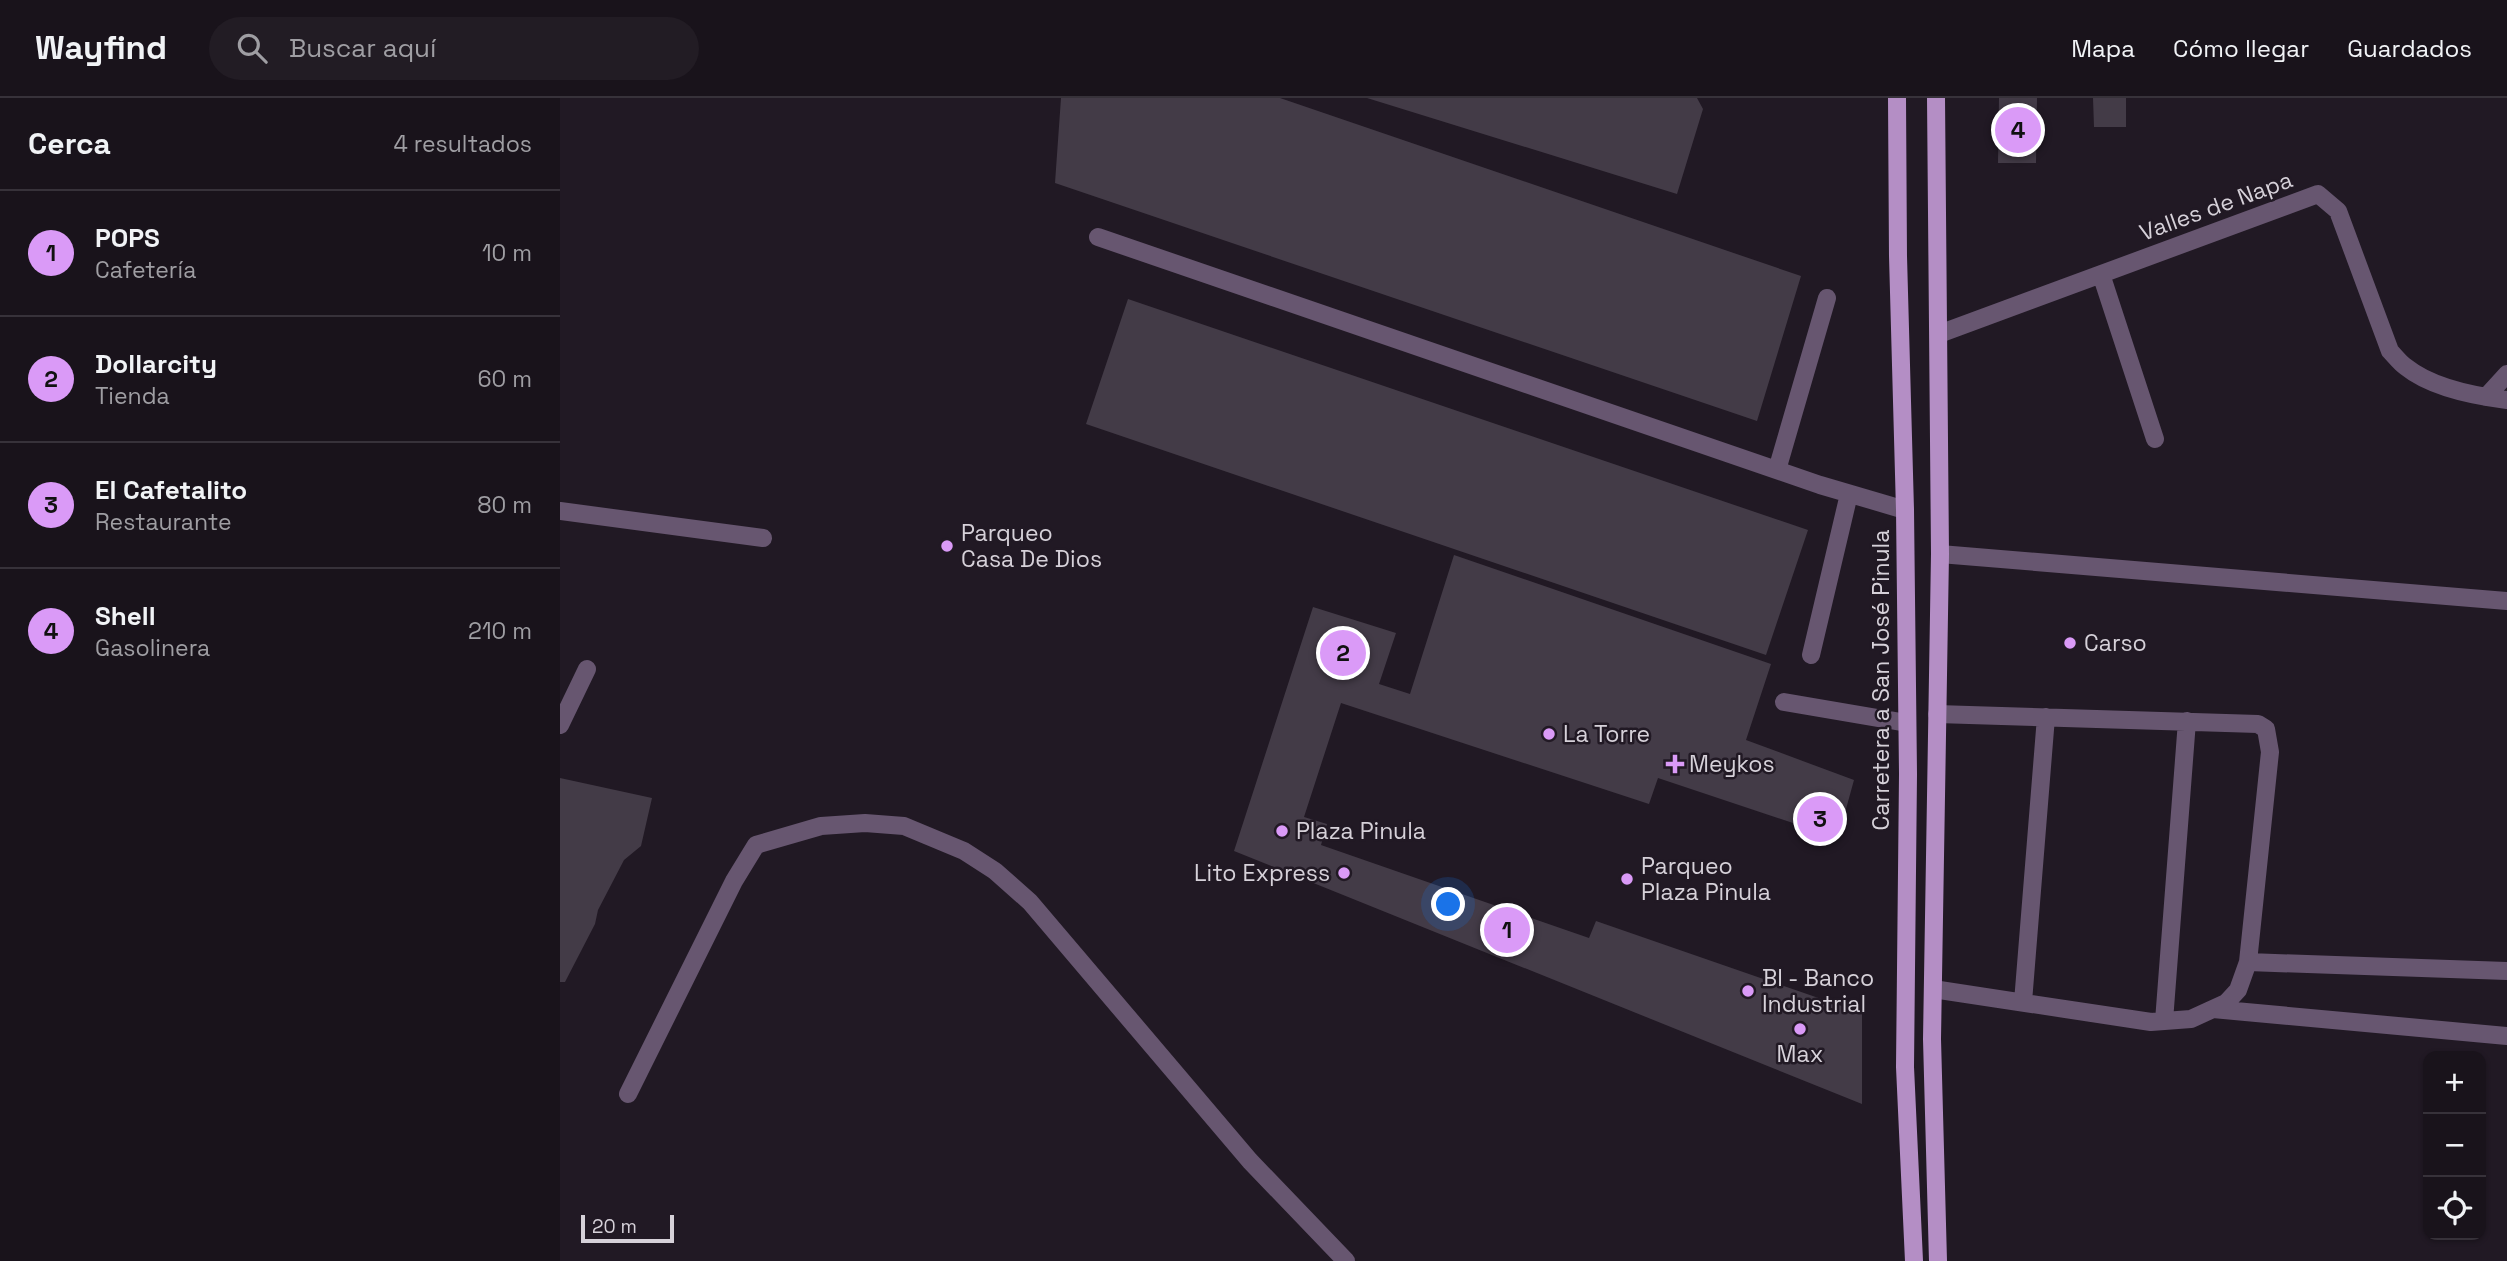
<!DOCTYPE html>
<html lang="es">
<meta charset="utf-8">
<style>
body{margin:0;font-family:"Space Grotesk",sans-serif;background:#221c24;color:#f1f3f6}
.controls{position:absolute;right:21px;bottom:21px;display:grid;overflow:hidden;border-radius:14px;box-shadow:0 2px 5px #0004}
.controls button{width:63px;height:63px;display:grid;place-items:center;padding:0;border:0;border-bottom:2px solid #37323a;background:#19131b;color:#f1f3f6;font:35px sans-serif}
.scale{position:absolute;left:21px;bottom:18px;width:93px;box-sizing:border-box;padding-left:7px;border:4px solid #d6d1d9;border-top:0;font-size:19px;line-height:24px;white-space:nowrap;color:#d6d1d9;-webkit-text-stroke:5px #211924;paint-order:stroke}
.you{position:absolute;left:889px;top:807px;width:24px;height:24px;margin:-18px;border:5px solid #fff;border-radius:50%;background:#1a73e8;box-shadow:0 0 0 10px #1a73e833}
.badge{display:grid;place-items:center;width:46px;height:46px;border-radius:50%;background:#da9af7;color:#111;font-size:23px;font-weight:700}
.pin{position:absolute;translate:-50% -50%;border:4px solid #fff;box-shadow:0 2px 7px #0006}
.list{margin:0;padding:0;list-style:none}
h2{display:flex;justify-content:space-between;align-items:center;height:91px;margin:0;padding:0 28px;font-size:30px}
h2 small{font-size:23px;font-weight:400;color:#9f9ea3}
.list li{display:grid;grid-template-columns:46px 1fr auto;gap:21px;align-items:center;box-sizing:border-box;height:126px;padding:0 28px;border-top:2px solid #37323a}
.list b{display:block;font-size:26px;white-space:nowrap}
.list p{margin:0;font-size:23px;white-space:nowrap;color:#9f9ea3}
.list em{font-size:23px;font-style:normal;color:#9f9ea3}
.icon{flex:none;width:38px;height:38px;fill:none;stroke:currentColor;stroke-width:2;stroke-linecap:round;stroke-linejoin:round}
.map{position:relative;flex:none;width:1947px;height:1163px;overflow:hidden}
header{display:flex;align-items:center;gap:42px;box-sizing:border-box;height:98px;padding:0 35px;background:#19131b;border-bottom:2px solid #37323a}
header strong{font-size:33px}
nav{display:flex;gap:38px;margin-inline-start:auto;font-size:24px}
.search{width:490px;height:63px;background:#221c24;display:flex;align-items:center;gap:18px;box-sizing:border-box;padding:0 24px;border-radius:38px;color:#9f9ea3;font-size:26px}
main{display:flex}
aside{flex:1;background:#19131b}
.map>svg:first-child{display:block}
.building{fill:#433b47}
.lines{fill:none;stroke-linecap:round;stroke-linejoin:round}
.minor{stroke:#675670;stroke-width:18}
.major{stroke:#b48ec5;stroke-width:18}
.poi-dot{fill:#da9af7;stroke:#211924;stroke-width:2.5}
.labels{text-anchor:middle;stroke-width:5;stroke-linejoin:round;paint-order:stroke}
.street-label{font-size:23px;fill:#d6d1d9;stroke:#211924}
.poi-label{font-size:23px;fill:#d6d1d9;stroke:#211924;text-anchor:start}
</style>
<header>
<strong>Wayfind</strong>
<div class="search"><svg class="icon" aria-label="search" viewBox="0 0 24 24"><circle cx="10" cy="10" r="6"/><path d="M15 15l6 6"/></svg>Buscar aquí</div>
<nav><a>Mapa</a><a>Cómo llegar</a><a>Guardados</a></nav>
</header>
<main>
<aside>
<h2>Cerca<small>4 resultados</small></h2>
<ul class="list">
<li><span class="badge">1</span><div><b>POPS</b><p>Cafetería</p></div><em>10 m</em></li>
<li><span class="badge">2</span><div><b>Dollarcity</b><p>Tienda</p></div><em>60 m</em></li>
<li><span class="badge">3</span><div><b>El Cafetalito</b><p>Restaurante</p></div><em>80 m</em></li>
<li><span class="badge">4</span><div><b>Shell</b><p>Gasolinera</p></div><em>210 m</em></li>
</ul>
</aside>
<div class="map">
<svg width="1947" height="1163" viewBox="0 0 1947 1163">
<rect width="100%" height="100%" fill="#211924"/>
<path class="building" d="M501,0H720L1241,178L1197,323L495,85Z
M807,0H1137L1143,11L1117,96Z
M1439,0H1477L1476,65H1438Z
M1533,0H1566V29H1534Z
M568,201L1248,432L1206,557L526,326Z
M894,457L1211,566L1186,642L1294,682L1278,740L1098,680L1089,706L781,605L744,719L767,726L761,747L1029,840L1036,823L1302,915V1006L674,753L753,509L836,535L819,586L850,596Z
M0,680L92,700L81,748L64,762L38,812L35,826L5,884H0Z"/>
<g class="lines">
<path class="minor" d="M538,139L1260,387L1345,412
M1541,176L1595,341
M1379,236L1758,96L1778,113L1830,253C1835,258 1840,265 1846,269C1872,290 1915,298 1947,302
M1926,299L1947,276
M1217,372L1267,200
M0,413L203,440
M1380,456L1947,503
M1251,557L1289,396
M1224,604L1347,625
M0,627L27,571
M1688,864L1947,873
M1373,891L1591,924L1631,921L1666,905L1678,892L1688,864L1710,654L1706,631L1698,626L1377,616
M1463,904L1486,619
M1653,911L1947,938
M1604,923L1627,623
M68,996L174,783L196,747L261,728L305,725L344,728L404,753L435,773L470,804L690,1063L786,1163"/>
<path class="major" d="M1337,0L1338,158L1345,412L1348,676L1345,969L1354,1163
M1376,0L1380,456L1372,941L1378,1163"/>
</g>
<g class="poi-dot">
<circle cx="387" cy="448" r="7"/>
<circle cx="1510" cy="545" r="7"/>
<circle cx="989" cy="636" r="7"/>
<path d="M1111.5 655.5h7v7h7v7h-7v7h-7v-7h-7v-7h7z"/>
<circle cx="722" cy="733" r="7"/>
<circle cx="784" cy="775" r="7"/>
<circle cx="1067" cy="781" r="7"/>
<circle cx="1188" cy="893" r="7"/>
<circle cx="1240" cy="931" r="7"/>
</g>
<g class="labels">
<g class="street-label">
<text transform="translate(1656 108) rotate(-20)" y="8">Valles de Napa</text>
<text transform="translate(1321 582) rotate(-90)" y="8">Carretera a San José Pinula</text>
</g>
<g class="poi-label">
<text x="401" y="443">Parqueo<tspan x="401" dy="26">Casa De Dios</tspan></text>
<text x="1524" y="553">Carso</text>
<text x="1003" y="644">La Torre</text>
<text x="1129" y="674">Meykos</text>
<text x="736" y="741">Plaza Pinula</text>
<text x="1081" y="776">Parqueo<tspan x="1081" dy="26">Plaza Pinula</tspan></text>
<text x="770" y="783" text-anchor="end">Lito Express</text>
<text x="1202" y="888">BI - Banco<tspan x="1202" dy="26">Industrial</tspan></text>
<text x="1240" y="964" text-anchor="middle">Max</text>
</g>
</g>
</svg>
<div class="controls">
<button>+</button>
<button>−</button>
<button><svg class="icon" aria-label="locate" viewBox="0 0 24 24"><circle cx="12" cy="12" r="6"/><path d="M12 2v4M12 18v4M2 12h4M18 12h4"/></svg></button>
</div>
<div class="scale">20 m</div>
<div class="you"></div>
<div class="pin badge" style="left:947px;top:832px">1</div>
<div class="pin badge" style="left:783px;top:555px">2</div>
<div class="pin badge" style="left:1260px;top:721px">3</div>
<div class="pin badge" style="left:1458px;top:32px">4</div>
</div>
</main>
